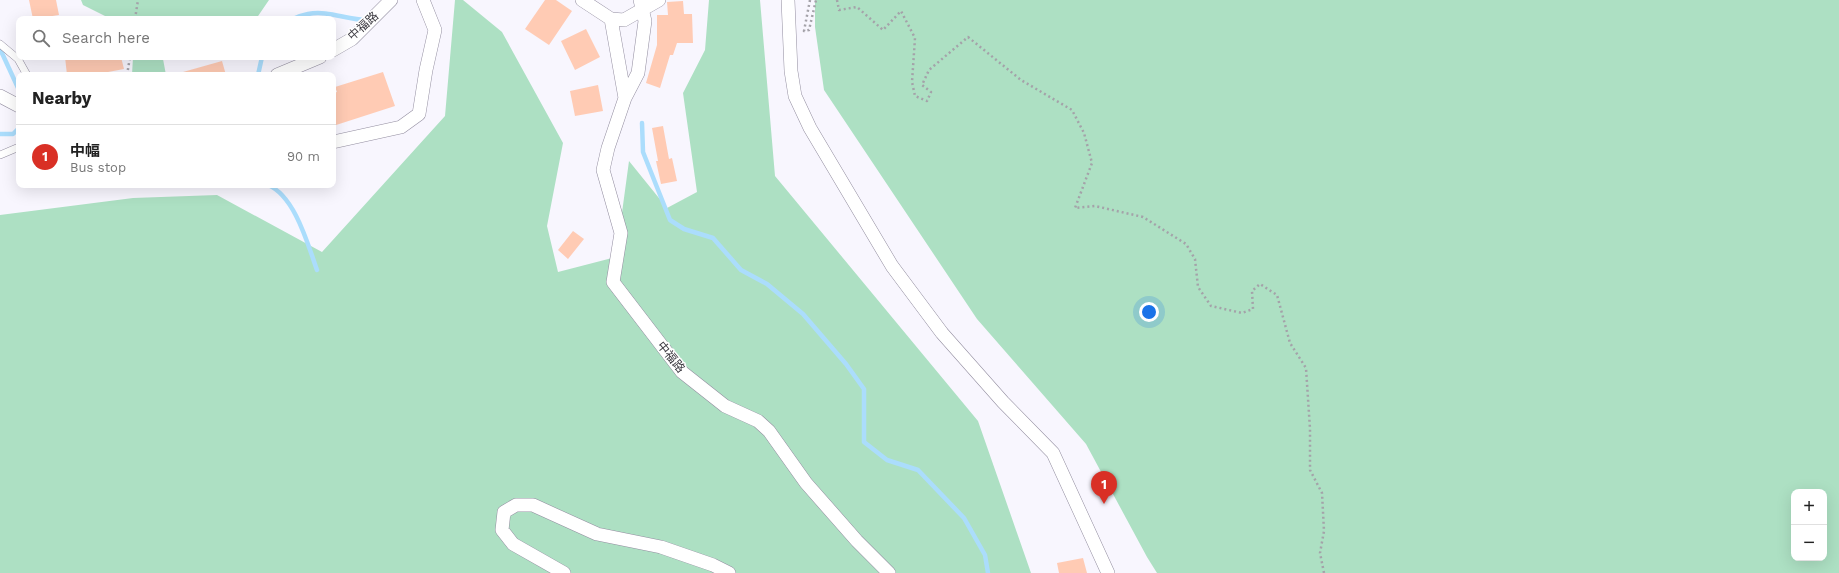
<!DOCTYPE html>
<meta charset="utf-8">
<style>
body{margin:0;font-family:"Work Sans","Noto Sans TC",sans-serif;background:#f6f6f6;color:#222}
.controls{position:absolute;right:12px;bottom:12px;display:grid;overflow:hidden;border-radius:8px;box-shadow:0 4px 16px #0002}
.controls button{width:36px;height:36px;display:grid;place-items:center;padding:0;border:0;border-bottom:1px solid #e0e0e0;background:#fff;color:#222;font:20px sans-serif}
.you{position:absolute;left:1149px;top:312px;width:14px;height:14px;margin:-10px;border:3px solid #fff;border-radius:50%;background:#1a73e8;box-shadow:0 0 0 6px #1a73e833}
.badge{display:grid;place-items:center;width:26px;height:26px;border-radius:50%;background:#d93025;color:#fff;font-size:13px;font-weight:700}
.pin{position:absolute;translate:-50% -33px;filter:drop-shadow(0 1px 2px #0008)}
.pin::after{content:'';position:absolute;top:21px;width:14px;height:12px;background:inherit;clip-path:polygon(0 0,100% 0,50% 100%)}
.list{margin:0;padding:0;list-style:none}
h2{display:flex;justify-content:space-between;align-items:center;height:52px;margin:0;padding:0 16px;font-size:17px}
h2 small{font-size:13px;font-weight:400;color:#767676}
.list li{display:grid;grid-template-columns:26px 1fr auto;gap:12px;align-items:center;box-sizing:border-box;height:64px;padding:0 16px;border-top:1px solid #e0e0e0}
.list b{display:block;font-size:15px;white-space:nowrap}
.list p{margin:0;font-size:13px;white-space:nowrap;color:#767676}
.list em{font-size:13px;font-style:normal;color:#767676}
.icon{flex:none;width:22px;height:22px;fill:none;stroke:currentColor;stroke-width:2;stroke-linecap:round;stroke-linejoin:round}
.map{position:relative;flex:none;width:1839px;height:573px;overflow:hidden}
.search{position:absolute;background:#fff;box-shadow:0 4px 16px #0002;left:16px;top:16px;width:320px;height:44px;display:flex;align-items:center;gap:10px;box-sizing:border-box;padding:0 14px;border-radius:8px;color:#767676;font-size:15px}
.panel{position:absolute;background:#fff;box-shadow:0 4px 16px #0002;left:16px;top:72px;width:320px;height:116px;border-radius:8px}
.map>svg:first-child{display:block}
.green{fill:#ade0c3;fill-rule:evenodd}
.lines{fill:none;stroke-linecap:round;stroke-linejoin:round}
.stream{stroke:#abddfc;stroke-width:4.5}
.building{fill:#ffcbb4}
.service-casing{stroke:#938ea0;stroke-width:8}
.minor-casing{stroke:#938ea0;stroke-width:14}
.path{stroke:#a4a2a9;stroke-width:2.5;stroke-dasharray:2 3;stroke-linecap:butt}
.service{stroke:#fff;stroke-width:7}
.minor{stroke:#fff;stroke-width:13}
.labels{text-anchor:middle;stroke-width:3;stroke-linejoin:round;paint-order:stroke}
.street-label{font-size:12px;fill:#3c3a41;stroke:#fff}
</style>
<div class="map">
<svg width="1839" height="573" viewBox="0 0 1839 573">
<rect width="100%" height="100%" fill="#f8f6fe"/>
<path class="green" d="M81,0H269L256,19H111L83,5Z
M455,0H463L502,32L563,143L547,226L558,272L616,257L629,161L667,208L697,192L683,93L705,50L709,0H760L775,176L978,421L1031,573H0V215L133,198L217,195L322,252L445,116Z
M815,0H1839V573H1157L1147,557L1086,444L977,319L824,90L815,27ZM1794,492H1824V558H1794Z
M133,57H170L163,59L166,75H132Z"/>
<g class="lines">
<path class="stream" d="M293,19C297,17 303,15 308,14C328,10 347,20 367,20
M1,51L19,90
M258,75L262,57
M642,123L643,152L670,220L684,229L713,238L741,270L767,284L803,314L846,364L864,389V442L887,460L918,470L964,518L985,555L988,573
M0,134H13L19,128
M268,185C295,196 308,245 317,270"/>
</g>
<path class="building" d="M29,0H56L59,15L33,19Z
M545,0H556L572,11L549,45L525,29Z
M683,1L684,14H692L693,43H677L673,55H670L660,88L646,83L657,45V15H668L667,2Z
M586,29L600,57L575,70L561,41Z
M65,57H121L124,69L92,75H67Z
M222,61L226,75H184L183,72Z
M383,72L395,106L333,126V93L337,92L335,87Z
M598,85L603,111L575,116L570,91Z
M663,126L669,159L672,158L677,181L661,184L656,161H658L652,128Z
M573,231L584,239L568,259L558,250Z
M1083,558L1087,573H1059L1057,563Z"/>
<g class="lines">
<defs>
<path id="service" d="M0,44L18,59L27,75
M0,155L19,147"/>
<path id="minor" d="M582,0L611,19L624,20L659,0
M788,0L791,71L795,96L810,128L892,266L942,333L1003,402L1053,453L1108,573
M611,19L625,98L608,148L603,170L621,233L613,282L682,372L725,406L758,421L769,431L806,483L857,541L889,573
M333,50L352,39L391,0
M277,75L320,57
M0,96L19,106
M625,98L638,73L645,21L640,0
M333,142L401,127L419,114L426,70L435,30L423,0
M564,573L513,544L502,530L504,512L516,505H533L597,534L661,547L713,565L729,573"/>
</defs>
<use href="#service" class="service-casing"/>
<use href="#minor" class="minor-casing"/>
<path class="path" d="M810,0L804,31L809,30L816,0
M837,0L839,10L857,7L883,30L901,11L915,38L912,82L915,96L927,101L931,92L922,85L929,70L968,37L1021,80L1072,110L1084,133L1092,163L1075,208L1095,206L1143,217L1186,244L1195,259L1198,287L1211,306L1242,313L1253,309L1252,291L1260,284L1277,295L1290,343L1306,368L1310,429V470L1322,493L1324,531L1320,553L1324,573
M135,19L138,0
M127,75L130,57"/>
<use href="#service" class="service"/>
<use href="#minor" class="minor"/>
</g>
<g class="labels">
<g class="street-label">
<text transform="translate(363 26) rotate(-42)" y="4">中福路</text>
<text transform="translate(671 357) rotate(51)" y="4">中福路</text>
</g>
</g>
</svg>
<div class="controls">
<button>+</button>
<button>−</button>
</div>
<div class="you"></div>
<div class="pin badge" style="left:1104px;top:504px">1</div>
<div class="search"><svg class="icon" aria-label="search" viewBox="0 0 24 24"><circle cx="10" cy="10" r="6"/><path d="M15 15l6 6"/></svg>Search here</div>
<section class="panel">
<h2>Nearby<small></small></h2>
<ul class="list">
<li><span class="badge">1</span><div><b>中幅</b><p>Bus stop</p></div><em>90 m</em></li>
</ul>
</section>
</div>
